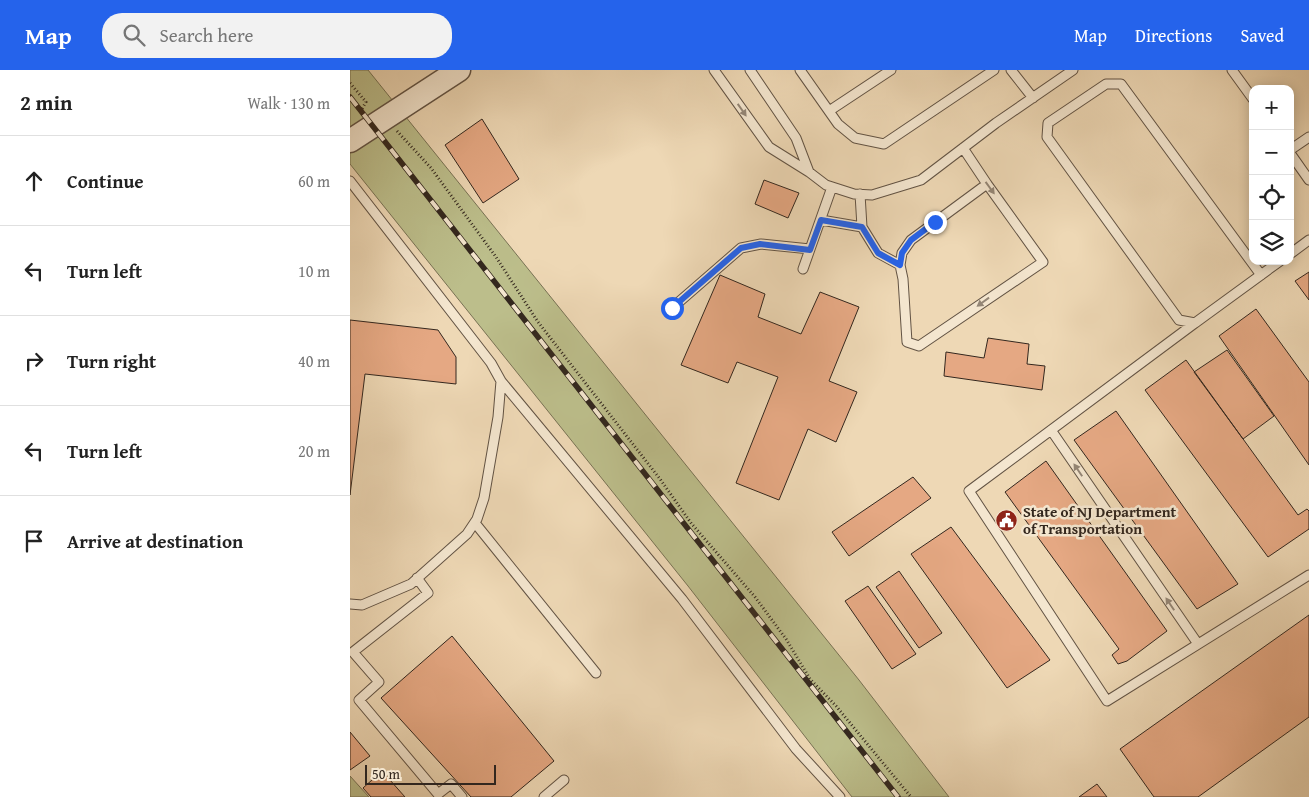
<!DOCTYPE html>
<meta charset="utf-8">
<style>
body{margin:0;font-family:"Gentium Book Plus",serif;background:#f2f2f2;color:#222}
.controls{position:absolute;right:15px;top:15px;display:grid;overflow:hidden;border-radius:10px;box-shadow:0 2px 12px #0003}
.controls button{width:45px;height:45px;display:grid;place-items:center;padding:0;border:0;border-bottom:1px solid #e0e0e0;background:#fff;color:#222;font:25px sans-serif}
.scale{position:absolute;left:15px;bottom:12px;width:131px;box-sizing:border-box;padding-left:5px;border:2px solid #33271e;border-top:0;font-size:14px;line-height:18px;white-space:nowrap;color:#33271e;-webkit-text-stroke:4px #f4e6cf;paint-order:stroke}
.stop{position:absolute;width:15px;height:15px;margin:-11px;border:4px solid #2563eb;border-radius:50%;background:#fff}
.stop.end{background:#2563eb;border-color:#fff;box-shadow:0 1px 5px #0008}
.list{margin:0;padding:0;list-style:none}
h2{display:flex;justify-content:space-between;align-items:center;height:65px;margin:0;padding:0 20px;font-size:21px}
h2 small{font-size:16px;font-weight:400;color:#767676}
.list li{display:grid;grid-template-columns:32px 1fr auto;gap:15px;align-items:center;box-sizing:border-box;height:90px;padding:0 20px;border-top:1px solid #e0e0e0}
.list b{display:block;font-size:19px;white-space:nowrap}
.list em{font-size:16px;font-style:normal;color:#767676}
.icon{flex:none;width:28px;height:28px;fill:none;stroke:currentColor;stroke-width:2;stroke-linecap:round;stroke-linejoin:round}
.map{position:relative;flex:none;width:959px;height:727px;overflow:hidden}
header{display:flex;align-items:center;gap:30px;box-sizing:border-box;height:70px;padding:0 25px;background:#2563eb;color:#fff}
header strong{font-size:24px}
nav{display:flex;gap:28px;margin-inline-start:auto;font-size:18px}
.search{width:350px;height:45px;background:#f2f2f2;display:flex;align-items:center;gap:12px;box-sizing:border-box;padding:0 18px;border-radius:20px;color:#767676;font-size:19px}
main{display:flex}
aside{flex:1;background:#fff}
.map>svg:first-child{display:block}
.green{fill:#bcbe8b;stroke:#787254}
.building{fill:#e5a883;stroke:#33271e}
.lines{fill:none;stroke-linecap:round;stroke-linejoin:round}
.service-casing{stroke:#625344;stroke-width:11}
.tertiary-casing{stroke:#625344;stroke-width:25}
.path{stroke:#33271e;stroke-width:3;stroke-dasharray:1 2.5;stroke-linecap:butt}
.service{stroke:#f4e6cf;stroke-width:9}
.tertiary{stroke:#f4e6cf;stroke-width:22}
.rail-casing{stroke:#33271e;stroke-width:5.5}
.rail{stroke:#f4e6cf;stroke-width:4;stroke-dasharray:11;stroke-linecap:butt}
.oneway{fill:#948676}
.route{stroke:#2563eb;stroke-width:6}
.labels{text-anchor:middle;stroke-width:5;stroke-linejoin:round;paint-order:stroke}
.poi-label{font-size:15px;font-weight:bold;fill:#33271e;stroke:#f4e6cf;text-anchor:start}
</style>
<header>
<strong>Map</strong>
<div class="search"><svg class="icon" aria-label="search" viewBox="0 0 24 24"><circle cx="10" cy="10" r="6"/><path d="M15 15l6 6"/></svg>Search here</div>
<nav><a>Map</a><a>Directions</a><a>Saved</a></nav>
</header>
<main>
<aside>
<h2>2 min<small>Walk · 130 m</small></h2>
<ul class="list">
<li><svg class="icon" aria-label="ahead" viewBox="0 0 24 24"><path d="M12 20V5M6 11l6-6 6 6"/></svg><div><b>Continue</b></div><em>60 m</em></li>
<li><svg class="icon" aria-label="left" viewBox="0 0 24 24"><path d="M17 20v-9H6M10 6l-5 5 5 5"/></svg><div><b>Turn left</b></div><em>10 m</em></li>
<li><svg class="icon" aria-label="right" viewBox="0 0 24 24"><path d="M7 20v-9h11M14 6l5 5-5 5"/></svg><div><b>Turn right</b></div><em>40 m</em></li>
<li><svg class="icon" aria-label="left" viewBox="0 0 24 24"><path d="M17 20v-9H6M10 6l-5 5 5 5"/></svg><div><b>Turn left</b></div><em>20 m</em></li>
<li><svg class="icon" aria-label="arrive" viewBox="0 0 24 24"><path d="M6 21V4h12l-3 4 3 4H6"/></svg><div><b>Arrive at destination</b></div></li>
</ul>
</aside>
<div class="map">
<svg width="959" height="727" viewBox="0 0 959 727">
<rect width="100%" height="100%" fill="#eed8b5"/>
<filter id="stains"><feTurbulence type="fractalNoise" baseFrequency=".004" numOctaves="4"/><feColorMatrix values="0 0 0 0 .2 0 0 0 0 .09 0 0 0 0 .02 0 0 0 .5 -.17"/></filter>
<radialGradient id="worn" r=".72"><stop offset=".6" stop-color="#630" stop-opacity="0"/><stop offset="1" stop-color="#630" stop-opacity=".3"/></radialGradient>
<path class="green" d="M0,0H18L509,610L599,727H502L338,516L0,94Z
M0,706L19,727H0Z"/>
<path class="building" d="M132,49L169,109L133,133L95,75Z
M414,110L449,123L438,148L405,134Z
M959,202V230L945,211Z
M370,205L415,224L408,247L451,264L470,222L509,237L479,311L507,322L486,372L458,359L429,430L386,413L428,307L387,292L378,313L331,295Z
M906,239L959,312V395L869,266Z
M0,250L88,260L106,287V314L15,304L0,425Z
M638,268L679,274L677,294L695,296L692,320L594,306L596,282L634,288Z
M877,280L924,346L893,369L844,302Z
M836,290L948,445L957,439L959,441V459L918,487L795,320Z
M766,341L888,514L847,539L724,370Z
M696,391L817,561L777,591L768,594L762,585L769,579L655,422Z
M563,407L581,428L499,486L482,462Z
M601,457L700,590L657,618L561,484Z
M549,501L592,563L569,578L526,517Z
M518,516L566,584L542,599L495,531Z
M959,545V647L848,727H804L770,679Z
M102,566L204,691L161,727H121L31,628Z
M0,662L20,686L0,700Z
M32,701L55,727H21L13,718Z
M747,714L757,727H729Z"/>
<g class="lines">
<defs>
<path id="service" d="M364,0L419,77L459,102L476,115L504,124L522,125L571,110L646,53L723,0
M400,0L446,68L459,102
M450,0L488,54L505,68L534,74L644,0
M661,0L683,28
M882,0L903,29
M479,41L541,0
M613,78L637,114L693,192L569,276L557,272L553,209L550,195L552,183L561,170L637,114
M940,80L959,67
M940,83L959,110
M0,111L141,293L151,311L148,347L134,428L127,449L117,464L61,514L12,535L0,534
M471,150L512,157L510,124
M512,157L528,183L550,195
M940,184L959,170
M453,199L482,117
M911,205L771,14H756L698,53L697,67L829,250L845,253L930,191
M322,238L391,178L411,174L460,179
M845,253L619,421L757,631L959,505
M151,311L332,529L446,679L490,727
M701,360L848,574
M125,453L246,603
M67,508L78,523L3,582L29,612L9,630L88,724L101,714L112,727
M194,727L214,710"/>
<path id="tertiary" d="M0,71L109,0"/>
</defs>
<use href="#service" class="service-casing"/>
<use href="#tertiary" class="tertiary-casing"/>
<path class="path" d="M0,13L16,32L12,39
M47,61L81,98L146,187L188,252L310,409L341,453L405,527L436,569L460,609L486,636L561,727"/>
<use href="#service" class="service"/>
<use href="#tertiary" class="tertiary"/>
<defs>
<path id="rail" d="M0,27L548,727"/>
</defs>
<use href="#rail" class="rail-casing"/>
<use href="#rail" class="rail"/>
</g>
<defs><path id="oneway-solid" d="M-6-.8H1V-3.2L6.5 0L1 3.2V.8H-6Z" transform="scale(1.25)"/></defs>
<g class="oneway">
<use href="#oneway-solid" transform="translate(392 40) rotate(55)"/>
<use href="#oneway-solid" transform="translate(640 118) rotate(54)"/>
<use href="#oneway-solid" transform="translate(633 232) rotate(144)"/>
<use href="#oneway-solid" transform="translate(728 400) rotate(-124)"/>
<use href="#oneway-solid" transform="translate(820 534) rotate(-124)"/>
</g>
<g class="lines">
<path class="route" d="M322,238L391,178L410,174L460,180L471,150L512,157L528,183L550,195L552,183L561,170L585,152"/>
</g>
<defs>
<symbol id="civic-disc" viewBox="-11 -11 22 22"><circle r="9.5" fill="#8f2418" stroke="#f4e6cf"/><path d="M-.6-6.5H3V-4.5H.6V-3L4-1V1h2V6H-6V1h2V-1L-.6-3ZM-1.2 2.5V6h2.4V2.5Z" fill="#fff"/></symbol>
</defs>
<g fill-rule="evenodd">
<use href="#civic-disc" x="644" y="438" width="25" height="25"/>
</g>
<g class="labels">
<g class="poi-label">
<text x="673" y="447">State of NJ Department<tspan x="673" dy="17">of Transportation</tspan></text>
</g>
</g>
<rect width="100%" height="100%" filter="url(#stains)"/>
<rect width="100%" height="100%" fill="url(#worn)"/>
</svg>
<div class="controls">
<button>+</button>
<button>−</button>
<button><svg class="icon" aria-label="locate" viewBox="0 0 24 24"><circle cx="12" cy="12" r="6"/><path d="M12 2v4M12 18v4M2 12h4M18 12h4"/></svg></button>
<button><svg class="icon" aria-label="layers" viewBox="0 0 24 24"><path d="M12 4l9 5-9 5-9-5zM3 14l9 5 9-5"/></svg></button>
</div>
<div class="scale">50 m</div>
<div class="stop" style="left:322px;top:238px"></div>
<div class="stop end" style="left:585px;top:152px"></div>
</div>
</main>
